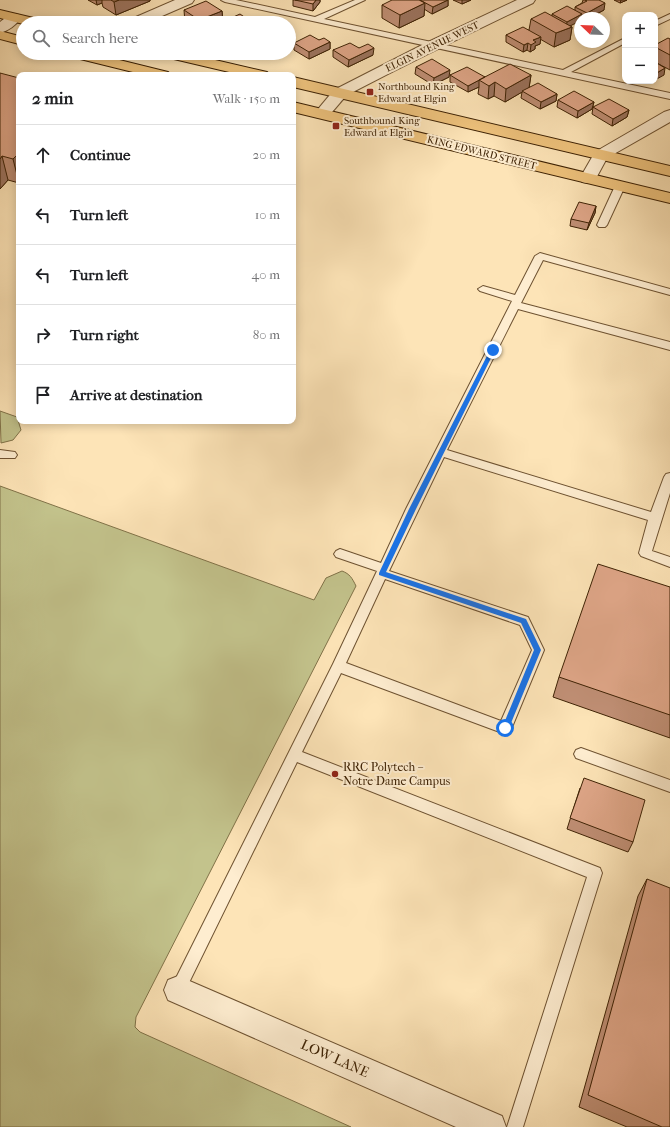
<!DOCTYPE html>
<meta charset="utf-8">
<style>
body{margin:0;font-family:"IM FELL French Canon",serif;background:#f2f2f2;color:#202124}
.controls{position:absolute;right:12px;top:12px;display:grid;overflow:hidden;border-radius:8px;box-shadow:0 2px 10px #0003}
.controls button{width:36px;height:36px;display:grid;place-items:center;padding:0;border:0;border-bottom:1px solid #e0e0e0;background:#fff;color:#202124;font:20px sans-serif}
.compass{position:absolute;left:574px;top:12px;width:36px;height:36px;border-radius:50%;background:#fff;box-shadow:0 2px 10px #0003;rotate:293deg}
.stop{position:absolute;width:12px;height:12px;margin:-9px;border:3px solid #1a73e8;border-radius:50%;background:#fff}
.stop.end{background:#1a73e8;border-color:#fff;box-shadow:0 1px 4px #0008}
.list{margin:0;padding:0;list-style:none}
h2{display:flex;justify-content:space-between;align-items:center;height:52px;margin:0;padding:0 16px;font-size:17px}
h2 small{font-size:13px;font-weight:400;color:#757577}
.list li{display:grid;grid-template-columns:26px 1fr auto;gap:12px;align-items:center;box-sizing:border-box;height:60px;padding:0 16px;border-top:1px solid #e0e0e0}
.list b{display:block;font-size:15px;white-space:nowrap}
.list em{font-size:13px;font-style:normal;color:#757577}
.icon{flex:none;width:22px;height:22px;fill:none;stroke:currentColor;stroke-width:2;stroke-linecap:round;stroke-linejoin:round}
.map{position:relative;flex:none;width:670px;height:1127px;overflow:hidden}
.search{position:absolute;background:#fff;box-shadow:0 2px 10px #0003;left:16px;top:16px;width:280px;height:44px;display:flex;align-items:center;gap:10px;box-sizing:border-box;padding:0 14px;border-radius:22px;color:#757577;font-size:15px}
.panel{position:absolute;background:#fff;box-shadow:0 2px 10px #0003;left:16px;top:72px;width:280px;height:352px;border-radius:8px}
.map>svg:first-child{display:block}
.green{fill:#c3c38c;stroke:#807248}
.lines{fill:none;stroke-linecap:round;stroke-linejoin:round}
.service-casing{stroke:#6e5231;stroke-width:2}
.minor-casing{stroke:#6e5231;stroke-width:2}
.primary-casing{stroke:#3e2204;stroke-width:2}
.service{fill:#feedd0;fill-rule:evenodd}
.minor{fill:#feedd0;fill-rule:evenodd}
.primary{fill:#eec27c;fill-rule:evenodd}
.wall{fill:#c08f75;stroke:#3e2204}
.shaded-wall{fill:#9c745f;stroke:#3e2204}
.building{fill:#dfa688;stroke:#3e2204}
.route{fill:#1a73e8}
.poi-dot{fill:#8f2418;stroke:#feedd0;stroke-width:1.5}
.labels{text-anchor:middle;stroke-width:4;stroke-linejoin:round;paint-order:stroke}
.far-street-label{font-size:10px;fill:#3e2204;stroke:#feedd0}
.far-poi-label{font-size:10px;fill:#3e2204;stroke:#feedd0;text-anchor:start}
.poi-label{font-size:12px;fill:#3e2204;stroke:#feedd0;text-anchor:start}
.near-street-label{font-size:14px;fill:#3e2204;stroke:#feedd0}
</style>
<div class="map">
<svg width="670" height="1127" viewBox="0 0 670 1127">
<rect width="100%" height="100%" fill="#fde4b7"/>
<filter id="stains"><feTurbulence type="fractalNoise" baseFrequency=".005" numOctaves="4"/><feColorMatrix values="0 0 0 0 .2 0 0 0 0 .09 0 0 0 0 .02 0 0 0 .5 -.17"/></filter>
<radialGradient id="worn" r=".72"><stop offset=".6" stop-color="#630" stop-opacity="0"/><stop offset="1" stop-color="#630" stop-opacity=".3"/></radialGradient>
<path class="green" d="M0,411L17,417L21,430L13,440L1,443Z
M0,486L314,600L326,578L342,571C350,574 352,578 356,586L136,1017L135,1027L140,1032L351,1127H0Z"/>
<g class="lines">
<defs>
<path id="service" d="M221,0H236L315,17L355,0H365L324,19L563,70L625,38V43L571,72L670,93V99L225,2Z
M670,14V19L655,26V21Z
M620,183L625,186L607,225L605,227H599L597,225L615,186Z
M540,253L670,289V295L543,260L521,303L670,342V350L518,309L447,450L651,512L664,477L666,474L670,473V493L652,551L670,557V567L641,556L639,553L648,520L444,457L389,571L528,617L544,650L510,732L505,734L341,673L302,752L600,868L602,873L523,1127H507L587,877L297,762L183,995L178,998L173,995L170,990L333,664L377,571L336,557L334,554L336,551L340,549L381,563L406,509L512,301L480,291L478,289L483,286L515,295L535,256ZM385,579L520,625L532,650L501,721L346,663Z
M0,450L15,452L17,455L15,458H0Z
M581,748L670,780V792L576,758L574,754L576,750Z"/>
<path id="minor" d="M175,0H194L192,3L146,23H127L129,20Z
M517,0H535L533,3C472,32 411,62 351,93C338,99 333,121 316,117L314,114L334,90L426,43Z
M14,14L19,15L21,18C16,25 8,31 0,33V22L9,15Z
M670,110V122L607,158L594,182L588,183L582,182L580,178L595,152L664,112Z
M178,976L502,1116L506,1127H456L168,1000L164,990L168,980Z"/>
<path id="primary" d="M0,10L42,20L44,23L23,24L0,18Z
M0,31L23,37V45L0,39Z
M66,53H91L168,72L171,75H145L68,56Z
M159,53H185L267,72L270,75H242L161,56Z
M293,77L670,166V176L293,87Z
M293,102L670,193V203L293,112Z"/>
</defs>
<use href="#service" class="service-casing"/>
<use href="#minor" class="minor-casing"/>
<use href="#primary" class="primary-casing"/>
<use href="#service" class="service"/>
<use href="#minor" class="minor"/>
<use href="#primary" class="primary"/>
</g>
<path class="wall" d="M88,0H150V1L116,15L103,7L102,3L97,5Z
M293,0H320V2L313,11L293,6Z
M448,0V6L432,14L424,9V16L399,28L382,18V5Z
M453,0H471L462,4Z
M583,0H599L604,10L589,18H581L570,26L572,27L570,40L554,47L540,39V44L535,46V49L530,52L527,50L523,52L506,42V35L529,30L531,19L552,16V14L575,10V7L582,3Z
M614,0H627L620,3Z
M184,10L222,11L223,22L253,23H185Z
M670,39V70L655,62V45Z
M319,40L330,42V49L309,59L294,50V43Z
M359,48L373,55L348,67L333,57V50Z
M416,67L449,77L433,85L415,74Z
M0,73L19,183L8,180L0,189Z
M450,75L485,77L531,75L529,88L557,94L556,101L540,109L521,98L522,92L505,102L494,96L488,99L478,94L479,87L468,92L450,82Z
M558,100L594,102L592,109L577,118L557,107Z
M593,107L629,110L627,117L612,126L592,114Z
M596,206L595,213L587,230L570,226L571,219Z
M670,587V738L553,697L559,677Z
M580,788L633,842L628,852L567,829Z
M647,879L670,1127H627L579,1107L638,896Z"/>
<path class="shaded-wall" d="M96,0H102V3L97,5Z
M119,0H150V1L116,15L114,2Z
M316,0H320V2L313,11V4Z
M448,0V6L432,14L433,7Z
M462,0H471L462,4Z
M621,0H627L620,3Z
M425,3L424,16L399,28L400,15Z
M605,3L604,10L589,18H586L587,13Z
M222,11L223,23H199V20Z
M582,14L581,18H580V21L566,28L567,22Z
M572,27L570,40L554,47L556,33Z
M541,37L540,44L535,46V49L530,52L531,45L533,40Z
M330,42V49L309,59V52Z
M528,43L527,50L523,52L524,45Z
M374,48L373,55L348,67L349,60Z
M665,68L664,75L655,80V74Z
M450,70L449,77L433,85L434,78Z
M531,75L529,88L505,102L506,89Z
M479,80V87L468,92V86Z
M495,82L494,96L488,99L489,86Z
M557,94L556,101L540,109L541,102Z
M594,102L592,109L577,118L578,111Z
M629,110L627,117L612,126L613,119Z
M19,153V183L13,159Z
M2,156L8,180L0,189V159Z
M596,206L595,213L587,230L589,223Z"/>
<path class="building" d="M111,0H119L114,2Z
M295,0H316L313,4Z
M392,0H419L425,3L400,15L382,5Z
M420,0H448L433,7Z
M585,0H599L605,3L587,13L575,7L587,1Z
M206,1L222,11L199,20L184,10Z
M567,6L582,14L567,22L552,14Z
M545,12L572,27L556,33L531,19Z
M240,14L253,23H220Z
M523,27L541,37L533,40L536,42L531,45L528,43L524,45L506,35Z
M310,35L319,40L324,38L330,42L309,52L294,43Z
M668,38L670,39V55L655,47V45Z
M350,43L359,48L368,44L374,48L349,60L333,50Z
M432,59L450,70L434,78L416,67Z
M655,62L665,68L655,74Z
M510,64L531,75L506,89L495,82L489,86L479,80Z
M467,67L485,77L468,86L450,75Z
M0,73L19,78V92L18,93H19V153L13,159L2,156L0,159Z
M538,83L557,94L541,102L522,91Z
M574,91L594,102L578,111L558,100Z
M609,99L629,110L613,119L593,107Z
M579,202L596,206L589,223L571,219Z
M598,564L670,587V715L559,677Z
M584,778L645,800L633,842L570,818Z
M647,879L670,888V1127H662L588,1095Z"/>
<path class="route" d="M491,348L495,350L416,509L386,572L526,619L541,650L509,728L505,731L502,728L534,650L521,623L379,575V573L409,509Z"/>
<g class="poi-dot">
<rect x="366" y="88" width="8" height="8" rx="2"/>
<rect x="332" y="122" width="8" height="8" rx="2"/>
<circle cx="335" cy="774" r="4"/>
</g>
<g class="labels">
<g class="far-street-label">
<text transform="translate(432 46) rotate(-26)" y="4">ELGIN AVENUE WEST</text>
<text transform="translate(482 152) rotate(14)" y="4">KING EDWARD STREET</text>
</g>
<g class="far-poi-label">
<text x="378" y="90">Northbound King<tspan x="378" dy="12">Edward at Elgin</tspan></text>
<text x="344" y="124">Southbound King<tspan x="344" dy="12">Edward at Elgin</tspan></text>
</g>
<g class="poi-label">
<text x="343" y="771">RRC Polytech –<tspan x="343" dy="14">Notre Dame Campus</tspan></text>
</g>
<g class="near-street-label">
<text transform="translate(335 1058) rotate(24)" y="5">LOW LANE</text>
</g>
</g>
<rect width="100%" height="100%" filter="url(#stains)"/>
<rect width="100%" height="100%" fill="url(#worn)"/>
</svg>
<div class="controls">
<button>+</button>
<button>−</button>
</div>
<svg class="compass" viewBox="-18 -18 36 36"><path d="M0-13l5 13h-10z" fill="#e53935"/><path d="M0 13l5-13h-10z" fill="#757577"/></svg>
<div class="stop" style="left:505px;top:728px"></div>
<div class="stop end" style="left:493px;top:350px"></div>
<div class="search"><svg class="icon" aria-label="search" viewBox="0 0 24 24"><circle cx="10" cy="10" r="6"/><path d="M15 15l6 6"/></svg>Search here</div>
<section class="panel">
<h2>2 min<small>Walk · 150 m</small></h2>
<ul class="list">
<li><svg class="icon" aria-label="ahead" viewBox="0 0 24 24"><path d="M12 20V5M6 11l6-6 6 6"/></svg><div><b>Continue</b></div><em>20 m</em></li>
<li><svg class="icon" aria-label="left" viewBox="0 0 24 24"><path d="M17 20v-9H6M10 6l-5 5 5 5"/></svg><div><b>Turn left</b></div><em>10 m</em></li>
<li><svg class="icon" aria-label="left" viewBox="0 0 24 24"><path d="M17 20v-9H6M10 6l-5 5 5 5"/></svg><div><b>Turn left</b></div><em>40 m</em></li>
<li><svg class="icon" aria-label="right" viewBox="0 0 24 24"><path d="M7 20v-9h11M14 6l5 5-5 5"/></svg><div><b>Turn right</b></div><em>80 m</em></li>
<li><svg class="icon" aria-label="arrive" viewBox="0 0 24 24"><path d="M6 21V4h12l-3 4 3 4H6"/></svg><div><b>Arrive at destination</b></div></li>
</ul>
</section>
</div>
